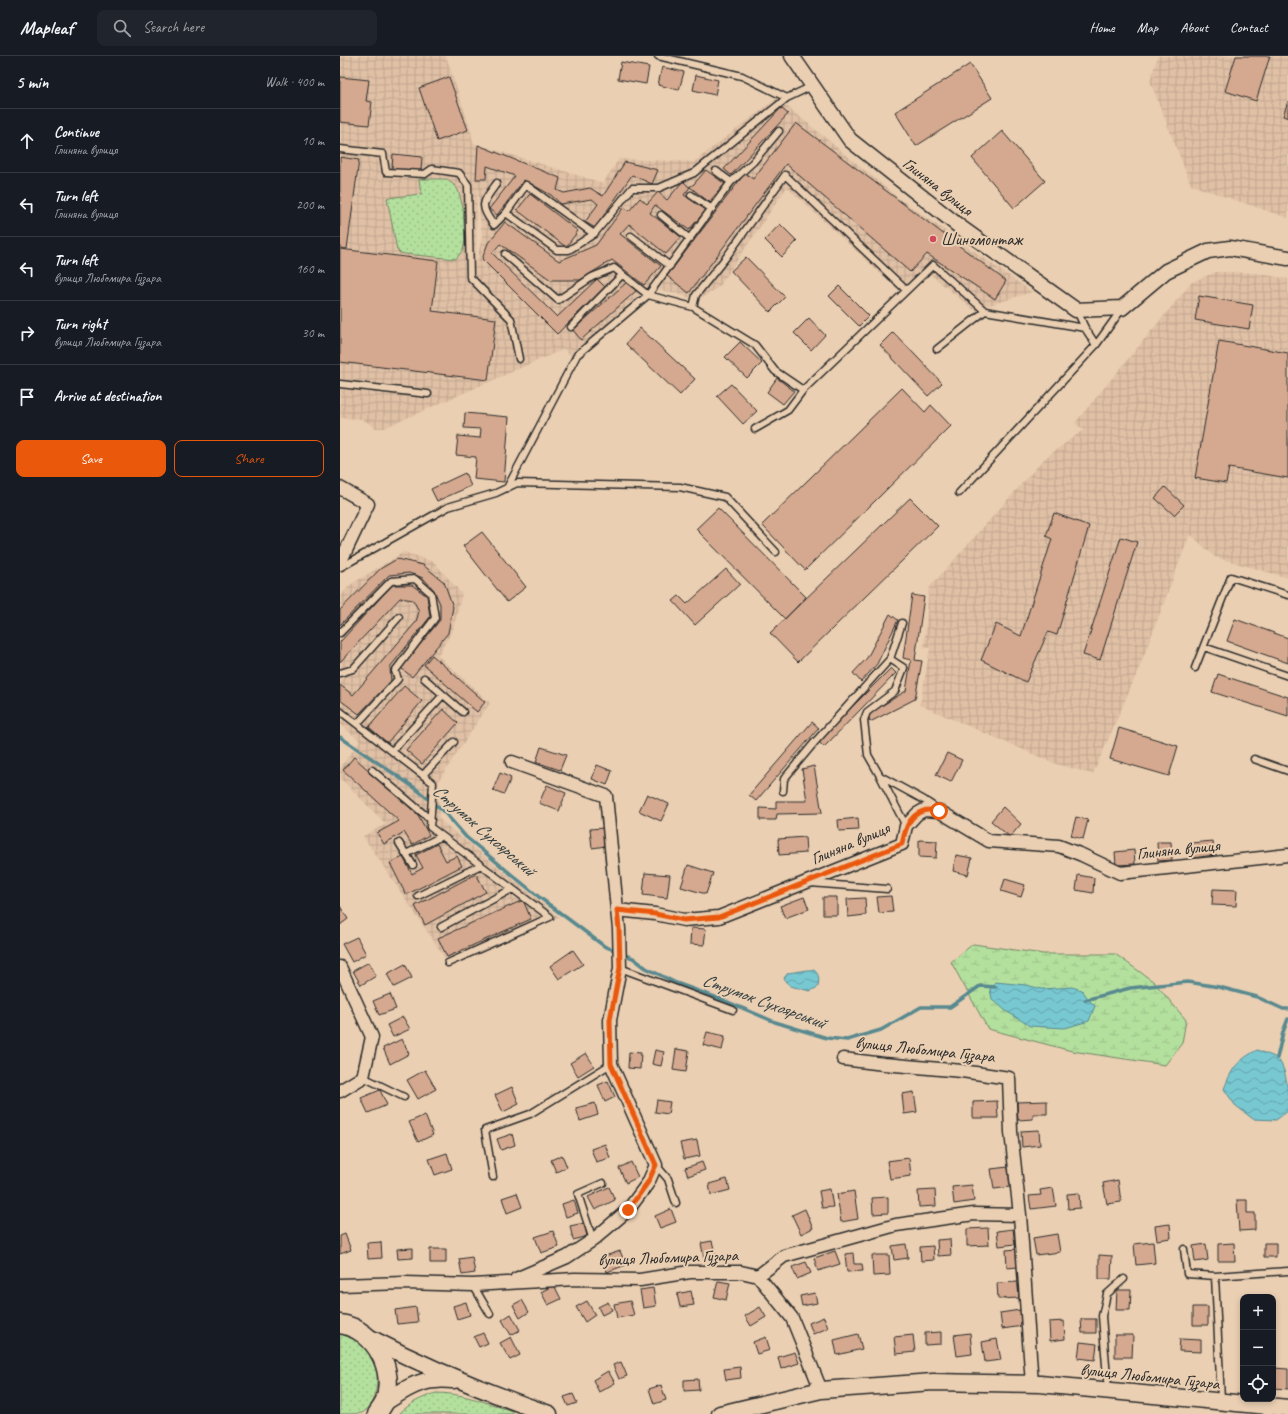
<!DOCTYPE html>
<meta charset="utf-8">
<style>
body{margin:0;font-family:Caveat,sans-serif;background:#20242c;color:#f1f3f6}
.controls{position:absolute;right:12px;bottom:12px;display:grid;overflow:hidden;border-radius:8px;box-shadow:0 2px 6px #0003}
.controls button{width:36px;height:36px;display:grid;place-items:center;padding:0;border:0;border-bottom:1px solid #363941;background:#171b24;color:#f1f3f6;font:20px sans-serif}
.stop{position:absolute;width:12px;height:12px;margin:-9px;border:3px solid #ea580c;border-radius:50%;background:#fff}
.stop.end{background:#ea580c;border-color:#fff;box-shadow:0 1px 4px #0008}
.list{margin:0;padding:0;list-style:none}
h2{display:flex;justify-content:space-between;align-items:center;height:52px;margin:0;padding:0 16px;font-size:17px}
h2 small{font-size:13px;font-weight:400;color:#9ea1a6}
.list li{display:grid;grid-template-columns:26px 1fr auto;gap:12px;align-items:center;box-sizing:border-box;height:64px;padding:0 16px;border-top:1px solid #363941}
.list b{display:block;font-size:15px;white-space:nowrap}
.list p{margin:0;font-size:13px;white-space:nowrap;color:#9ea1a6}
.list em{font-size:13px;font-style:normal;color:#9ea1a6}
.actions{display:flex;gap:8px;padding:12px 16px}
.actions a{flex:1;padding:9px 0;border:1px solid #ea580c;border-radius:8px;text-align:center;font-size:14px;color:#ea580c}
.actions .main{background:#ea580c;color:#fff}
.icon{flex:none;width:22px;height:22px;fill:none;stroke:currentColor;stroke-width:2;stroke-linecap:round;stroke-linejoin:round}
.map{position:relative;flex:none;width:948px;height:1358px;overflow:hidden}
header{display:flex;align-items:center;gap:24px;box-sizing:border-box;height:56px;padding:0 20px;background:#171b24;border-bottom:1px solid #363941}
header strong{font-size:19px}
nav{display:flex;gap:22px;margin-inline-start:auto;font-size:14px}
.search{width:280px;height:36px;background:#20242c;display:flex;align-items:center;gap:10px;box-sizing:border-box;padding:0 14px;border-radius:8px;color:#9ea1a6;font-size:15px}
main{display:flex}
aside{flex:1;background:#171b24}
.map>svg:first-child{display:block}
.industrial{fill:url(#industrial-grid);fill-rule:evenodd}
.grass{fill:url(#grass-dots);stroke:#708664}
.wetland{fill:url(#wetland-marsh);stroke:#708664}
.water{fill:url(#water-waves);stroke:#59898f}
.lines{fill:none;stroke-linecap:round;stroke-linejoin:round}
.stream{stroke:#59898f;stroke-width:3.5}
.building{fill:#d5a98f;stroke:#2b2b2b}
.service-casing{stroke:#2b2b2b;stroke-width:9}
.minor-casing{stroke:#2b2b2b;stroke-width:15}
.tertiary-casing{stroke:#2b2b2b;stroke-width:17}
.secondary-casing{stroke:#2b2b2b;stroke-width:19}
.primary-casing{stroke:#2b2b2b;stroke-width:21}
.service{stroke:#eacfb2;stroke-width:6}
.minor{stroke:#eacfb2;stroke-width:12}
.tertiary{stroke:#eacfb2;stroke-width:14}
.secondary{stroke:#eacfb2;stroke-width:16}
.primary{stroke:#eacfb2;stroke-width:18}
.route{stroke:#ea580c;stroke-width:5}
.poi-dot{fill:#d1495b;stroke:#eacfb2;stroke-width:1.5}
.labels{text-anchor:middle;stroke-width:4;stroke-linejoin:round;paint-order:stroke}
.street-label{font-size:17px;fill:#2b2b2b;stroke:#eacfb2}
.poi-label{font-size:17px;fill:#2b2b2b;stroke:#eacfb2;text-anchor:start}
.water-label{font-size:18px;font-style:italic;fill:#374344;stroke:#eacfb2}
</style>
<header>
<strong>Mapleaf</strong>
<div class="search"><svg class="icon" aria-label="search" viewBox="0 0 24 24"><circle cx="10" cy="10" r="6"/><path d="M15 15l6 6"/></svg>Search here</div>
<nav><a>Home</a><a>Map</a><a>About</a><a>Contact</a></nav>
</header>
<main>
<aside>
<h2>5 min<small>Walk · 400 m</small></h2>
<ul class="list">
<li><svg class="icon" aria-label="ahead" viewBox="0 0 24 24"><path d="M12 20V5M6 11l6-6 6 6"/></svg><div><b>Continue</b><p>Глиняна вулиця</p></div><em>10 m</em></li>
<li><svg class="icon" aria-label="left" viewBox="0 0 24 24"><path d="M17 20v-9H6M10 6l-5 5 5 5"/></svg><div><b>Turn left</b><p>Глиняна вулиця</p></div><em>200 m</em></li>
<li><svg class="icon" aria-label="left" viewBox="0 0 24 24"><path d="M17 20v-9H6M10 6l-5 5 5 5"/></svg><div><b>Turn left</b><p>вулиця Любомира Гузара</p></div><em>160 m</em></li>
<li><svg class="icon" aria-label="right" viewBox="0 0 24 24"><path d="M7 20v-9h11M14 6l5 5-5 5"/></svg><div><b>Turn right</b><p>вулиця Любомира Гузара</p></div><em>30 m</em></li>
<li><svg class="icon" aria-label="arrive" viewBox="0 0 24 24"><path d="M6 21V4h12l-3 4 3 4H6"/></svg><div><b>Arrive at destination</b></div></li>
</ul>
<div class="actions"><a class="main">Save</a><a>Share</a></div>
</aside>
<div class="map">
<svg width="948" height="1358" viewBox="0 0 948 1358">
<defs>
<pattern id="industrial-grid" width="8" height="8" patternUnits="userSpaceOnUse"><rect width="8" height="8" fill="#e0c1a6"/><path d="M0 4h8M4 0v8" fill="none" stroke="#c0a68f"/></pattern>
<pattern id="grass-dots" width="8" height="8" patternUnits="userSpaceOnUse"><rect width="8" height="8" fill="#b4e09e"/><path d="M2 2h.1M6 6h.1" fill="none" stroke="#9bc088" stroke-width="1.8" stroke-linecap="round"/></pattern>
<pattern id="wetland-marsh" width="20" height="14" patternUnits="userSpaceOnUse"><rect width="20" height="14" fill="#b4e09e"/><path d="M1 5h8M5 5V1M11 12h8M15 12V8" fill="none" stroke="#9bc088"/></pattern>
<pattern id="water-waves" width="16" height="10" patternUnits="userSpaceOnUse"><rect width="16" height="10" fill="#78c8d2"/><path d="M0 5q4-4 8 0t8 0" fill="none" stroke="#63a3ab"/></pattern>
</defs>
<rect width="100%" height="100%" fill="#eacfb2"/>
<filter id="ink" filterUnits="userSpaceOnUse"><feTurbulence type="fractalNoise" baseFrequency=".025" numOctaves="2"/><feDisplacementMap in="SourceGraphic" scale="8" xChannelSelector="R" yChannelSelector="G"/><feConvolveMatrix kernelMatrix="1 2 1 2 8 2 1 2 1" color-interpolation-filters="sRGB"/></filter>
<g filter="url(#ink)">
<path class="industrial" d="M0,0H106L131,75L133,87L263,127L279,103L354,106L437,42L557,141L692,236L634,254L590,218L566,241L447,131L379,231L358,244L317,233L301,238L232,301L224,293L44,372H36L22,363L0,362ZM137,129L142,180L137,205L179,247L136,205Z
M818,0H948V162L851,129L810,25Z
M876,216L916,217L948,223V522L875,501L850,478L798,615L753,718L716,708L580,649L590,592L584,591L589,532L704,403L743,374L735,367L852,226Z
M64,496L94,506L122,538L113,573L98,600L150,647L99,724V763L219,861L111,911L23,780L46,768L0,722V712L20,685L0,668V541L10,529Z"/>
<path class="grass" d="M79,123H106L114,129L118,134L123,151L125,184L123,194L116,203L65,198L60,197L57,194L47,142L81,138Z
M0,1278C30,1284 44,1311 34,1340C33,1345 27,1355 22,1357C16,1358 6,1358 0,1358Z
M96,1337C123,1337 147,1347 172,1355L173,1358H59C70,1347 81,1342 96,1337Z"/>
<path class="wetland" d="M633,888L703,898H775L814,926L846,964L842,987L825,1009L732,995L648,973L611,906Z"/>
<path class="water" d="M467,914H474C480,919 479,924 478,931L470,935L450,930L444,922L448,917Z
M655,926L686,929L702,933L732,931L742,934L749,944L755,950L749,965L725,972L690,970L666,955L652,943L650,933Z
M917,994C923,997 932,999 938,1003C948,1016 948,1037 948,1055L936,1064L913,1063L895,1049L884,1033C892,1012 897,1005 917,994Z"/>
<g class="lines">
<path class="stream" d="M0,681L75,732L105,757L126,781L199,841L264,890L276,895
M282,898L293,902L306,912L336,927L383,944L435,966L487,982L507,984L541,974L581,951H610L640,930L656,931
M745,944L790,932L848,926L879,931L917,941L943,953H948
M937,1002L943,976L948,963"/>
</g>
<path class="building" d="M896,0H930L916,45L885,35Z
M281,6L309,11L306,28L278,23Z
M630,8L652,42L576,90L555,56Z
M322,11L344,16L339,34L318,29Z
M356,19L378,24L375,39L353,34Z
M0,21L29,24L26,45L32,46L29,69L0,66Z
M109,21L128,74L97,85L79,32Z
M948,45V62L943,60Z
M441,52L448,58L391,119L384,113Z
M456,67L666,225L655,243L587,198L570,216L446,108L349,237L327,220L405,117L413,123Z
M662,75L705,125L674,152L632,102Z
M138,89L220,122L217,134L224,137L250,132L263,140L285,106L318,114L312,128L292,119L255,172L245,166L258,148L252,143L221,148L211,139L184,124L157,159L149,153L175,120L147,110L146,123H136Z
M53,98L82,101L81,115L52,113Z
M0,101L19,104L7,193L0,192Z
M366,114L385,128L369,146L350,131L344,139L366,154L349,174L315,149L310,157L341,181L326,198L289,168L280,178L321,210L304,229L272,204L240,224H211L160,188L152,197L217,261L257,223L265,231L217,278L142,203L148,187L165,166L219,205L256,189L284,151L289,155L300,142L307,148L318,136L327,144L343,125L349,131L354,128Z
M190,138L238,175L226,191L177,154Z
M440,168L457,185L442,201L425,184Z
M0,193L98,205L92,255L156,263L148,324L0,306Z
M406,201L445,241L430,256L391,215Z
M287,226L296,235L241,284L233,274Z
M499,230L529,260L519,270L489,240Z
M859,240L913,249L909,273L855,264Z
M469,262L485,279L471,294L454,277Z
M300,272L355,323L340,339L286,288Z
M553,276L602,327L588,340L540,289Z
M879,285L948,297V422L889,412L886,427L855,422Z
M400,286L422,307L407,322L385,301Z
M437,322L454,335L443,348L427,336Z
M391,328L417,355L403,368L377,340Z
M562,332L585,356L591,349L611,370L465,514L422,469Z
M125,357L169,361L164,426L134,423L136,401L116,399L118,380L140,382L141,373L124,372Z
M125,417L131,430L97,445L91,433Z
M825,431L844,449L834,459L815,442Z
M570,442L598,470L458,606L430,577Z
M378,452L466,541L445,563L356,473Z
M714,457L749,470L717,579L708,576L686,626L641,604L656,568L681,580L712,483L706,480Z
M142,476L186,531L167,546L123,490Z
M781,481L797,486L760,604L743,599Z
M57,503L83,509L104,526L113,551L108,577L72,621L61,612L100,564V548L94,534L83,522L69,517L49,519L0,569V554L40,513Z
M386,513L400,528L355,569L333,545L339,540L347,548Z
M52,529H72L87,540L90,561L50,611L51,625L19,658L0,644V629L13,639L76,566L79,555L73,544L60,542L0,606V586Z
M572,539L584,541L575,604L582,605L575,643L530,666L528,658L566,635L571,604L563,602Z
M550,558L558,564L537,608L521,626L513,617L527,602Z
M895,563L948,582V607L887,585Z
M92,599L145,646L137,656L84,609Z
M551,612L556,617L484,691L478,685Z
M878,618L948,641V660L872,636Z
M64,630L82,645L47,687L29,671Z
M103,653L118,667L82,708L66,694Z
M472,666L479,672L416,745L409,739Z
M779,672L838,690L829,720L770,703Z
M201,691L226,699L220,714L196,706Z
M607,697L622,704L611,726L596,719Z
M14,701L78,759L89,779L72,789L64,776L44,788L37,777L59,765L3,714Z
M257,709L272,715L267,729L252,723Z
M474,710L482,757L437,758L436,764H420V752L436,753V745H467L462,713Z
M160,717L171,722L164,738L153,734Z
M207,729L226,737L219,755L199,747Z
M307,738L329,748L321,765L299,755Z
M663,751L681,768L670,781L651,765Z
M736,761L748,764L743,783L731,780Z
M518,762L519,774L499,775L498,764Z
M264,772L266,790L252,792L250,773Z
M465,781L466,797L439,799L438,783Z
M579,784L597,785L596,802L579,801Z
M873,785L874,799L853,802L851,787Z
M817,786H831L832,804L818,805Z
M97,788L106,805L117,800L122,810L66,839L50,807L63,801L72,818L83,812L76,799Z
M794,794L795,808L776,809L775,796Z
M616,799L632,802L628,819L613,815Z
M348,809L373,817L366,838L341,831Z
M305,817L330,819L327,842L303,839Z
M136,818L146,836L85,869L75,850Z
M738,819L754,822L753,837L736,834Z
M665,823L685,829L681,841L661,835Z
M873,833L897,834L896,850L872,849Z
M551,840L553,856L539,857L537,841Z
M464,841L469,853L445,862L440,850Z
M483,841H497V859H483Z
M525,842L526,859L508,861L507,843Z
M183,844L191,863L107,901L98,882Z
M0,850L8,863L0,869Z
M351,872L366,873L364,889L350,888Z
M17,881L26,898L12,906L2,888Z
M233,894L243,908L219,923L210,910Z
M29,906L36,920L21,929L13,915Z
M65,908L72,922L54,931L47,918Z
M50,938L56,953L39,959L33,945Z
M63,961L70,973L53,981L47,969Z
M367,976L385,980L382,994L363,989Z
M62,983L69,998L50,1008L43,992Z
M336,993L349,995L346,1016L333,1014Z
M315,994L324,996L321,1010L312,1008Z
M289,996L301,997L300,1013L288,1012Z
M246,997L254,1010L238,1020L230,1007Z
M85,1014L96,1033L78,1043L67,1024Z
M268,1025L275,1041L265,1046L258,1029Z
M172,1031L179,1048L163,1056L155,1039Z
M40,1034L47,1049L28,1057L21,1042Z
M574,1036L577,1056L564,1058L562,1038Z
M317,1044L330,1046L328,1058L315,1056Z
M657,1045L658,1062H633V1046Z
M707,1045V1058H693V1063L678,1064L677,1046Z
M255,1047L258,1059L240,1065L236,1052Z
M85,1059L93,1079L78,1086L69,1066Z
M699,1074L700,1089L682,1091L681,1075Z
M172,1078L175,1089L161,1094L157,1083Z
M357,1084L360,1100L344,1103L340,1087Z
M265,1088L270,1102L256,1106L251,1093Z
M107,1097L112,1113L95,1119L89,1103Z
M222,1099L227,1111L216,1116L211,1104Z
M569,1102L571,1120L550,1123L547,1105Z
M291,1106L298,1121L286,1127L279,1112Z
M362,1106L365,1114L348,1120L345,1112Z
M668,1111L670,1131L654,1133L651,1113Z
M387,1123L390,1134L371,1139L369,1128Z
M778,1124L781,1146L767,1148L763,1127Z
M632,1129L634,1145L614,1148L612,1131Z
M269,1131L275,1144L255,1154L248,1141Z
M713,1132L716,1150L691,1153L689,1140L701,1139L700,1134Z
M490,1133L493,1151L482,1152L479,1135Z
M595,1134L596,1150L579,1151L578,1135Z
M514,1135L518,1163L501,1166L497,1138Z
M177,1137L182,1151L167,1157L162,1142Z
M739,1137L740,1152L728,1153L727,1138Z
M548,1141V1157L533,1158L532,1142Z
M234,1144L238,1157L226,1161L222,1148Z
M897,1144H907V1157H915V1174L899,1175Z
M331,1153L336,1166L320,1172L315,1160Z
M465,1153L473,1172L461,1178L452,1159Z
M244,1167L247,1180L233,1184L230,1170Z
M830,1168L831,1182L817,1184L815,1170Z
M648,1172L649,1189L627,1190V1173Z
M673,1173L675,1188L659,1190L657,1175Z
M213,1175L219,1191L201,1197L195,1181Z
M5,1178L11,1194L0,1198V1180Z
M717,1178L720,1196L696,1199L693,1182Z
M610,1183L611,1199L598,1200L597,1184Z
M372,1185L376,1201L364,1203L361,1187Z
M41,1186L42,1202L28,1203L27,1187Z
M813,1186L815,1207L796,1209L794,1188Z
M894,1187L895,1205H878V1188Z
M924,1187H936V1201H924Z
M566,1188L568,1202L554,1204L552,1190Z
M866,1188L868,1204L855,1206L853,1190Z
M593,1190L594,1204L581,1205L580,1191Z
M73,1192V1202L58,1203L57,1193Z
M90,1193H106V1207H90Z
M677,1193L678,1211L667,1212L666,1194Z
M280,1195L286,1209L267,1216L262,1201Z
M495,1195L500,1208L478,1215L474,1202Z
M513,1197L514,1208H522L523,1215L507,1216L505,1198Z
M532,1199H549L550,1219L533,1220Z
M759,1199L772,1200L771,1223H759Z
M132,1201L135,1217L122,1219L119,1203Z
M466,1206L471,1217L457,1223L452,1211Z
M378,1225L390,1227L386,1244L374,1241Z
M678,1226L679,1242L658,1243L657,1227Z
M214,1229L221,1243L208,1249L201,1236Z
M313,1232L316,1250L303,1252L300,1234Z
M777,1234H791L790,1254H776Z
M351,1235L354,1249L340,1251L337,1238Z
M475,1237L477,1247L462,1250L460,1240Z
M182,1244L189,1256L180,1262L173,1249Z
M247,1245L255,1259L245,1266L236,1251Z
M290,1245L294,1259L277,1262L274,1248Z
M126,1246L130,1259L117,1263L113,1250Z
M268,1246L272,1254L262,1259L258,1251Z
M76,1251L78,1266L57,1268L55,1254Z
M420,1251L426,1261L411,1270L405,1260Z
M853,1251H868V1269H853Z
M680,1254L683,1270L662,1273L660,1257Z
M171,1258L180,1274L171,1279L162,1264Z
M484,1261L488,1272L473,1278L469,1267Z
M741,1263H756V1277H742Z
M724,1265L725,1283L710,1285L709,1266Z
M601,1276V1288L585,1289V1277Z
M143,1277L148,1287L139,1291L134,1281Z
M630,1277L632,1298L617,1300L614,1279Z
M518,1278L522,1293L497,1299L494,1284Z
M573,1279L575,1296L556,1298L554,1281Z
M775,1279H793L792,1301H775Z
M171,1281L180,1299L170,1304L160,1287Z
M426,1281L430,1294L417,1298L413,1286Z
M657,1283L661,1304L645,1306L642,1286Z
M840,1283L861,1284V1296L839,1295Z
M740,1286L757,1288L755,1304L738,1302Z
M455,1296L459,1307L441,1313L438,1301Z
M281,1306L287,1320L279,1323L273,1309Z
M400,1311L401,1322L386,1324L384,1313Z
M933,1312L948,1313V1333L933,1332Z
M268,1315L275,1327L259,1336L253,1324Z
M358,1323L359,1334L344,1335V1324Z
M321,1329L326,1344L314,1348L309,1333Z
M233,1338L237,1347L228,1350L224,1341Z"/>
<g class="lines">
<defs>
<path id="service" d="M318,0L402,20L447,42L472,30
M0,93L43,98L46,116L85,118L92,113L119,117L128,129L130,221L171,263L179,303
M376,115L391,126
M157,127C143,146 138,149 154,169L166,157
M351,139L372,153
M321,159L350,183
M254,178L186,129L166,157L217,194H229L254,178L292,132H319L354,117L447,42
M291,180L330,210
M165,198L218,244L252,221L274,212L308,239L391,126L413,106L439,75
M353,251L356,239L387,200L445,119L566,234
M231,271L282,219
M756,289L782,253
M597,293L645,255
M0,328L88,338
M415,373L448,354L463,334
M167,432L237,299L308,239L353,251L415,289L435,315L463,334L593,209L645,255L745,272
M619,437L756,289L745,272L737,255
M1,511L108,451L156,437L177,427L340,431L385,441L436,496
M0,577L51,525L75,523L91,537L95,562L55,615L58,623L17,668
M864,591L948,620
M550,603L564,612L555,635L527,656L524,664L528,699L540,720L584,744L596,752
M855,612L891,521L948,539
M0,617L13,613L59,561
M84,622L123,656
M0,655L93,727L90,771L210,861L108,907
M52,695L103,639
M914,703L948,715
M32,714L91,764
M83,719L114,686
M540,720L566,770
M443,735L444,723L474,687L550,603L562,567
M59,787L73,809
M66,798L102,780
M470,827L547,833
M78,840L141,809
M101,871L172,833
M280,912L393,954
M23,1021L64,1041
M316,1109L328,1123L336,1147
M153,1121L145,1074L190,1058L271,1008
M253,1184L238,1138L263,1127
M844,1193L847,1218L875,1220L948,1215
M875,1220L881,1344
M133,1229L150,1258
M768,1334L762,1260L767,1238L784,1223"/>
<path id="minor" d="M0,432L28,448L0,507
M172,706L266,740L277,854L315,858L344,864L379,861L562,788L566,770L577,758L584,754L599,755L649,785L719,790L742,799L780,817L948,799
M0,911L32,981L23,1021L0,1035
M503,1003L544,1008L622,1015L669,1022L671,1076L680,1159L692,1328
M418,1220L444,1200L556,1169L634,1158L680,1159
M176,1223L227,1201L253,1184L288,1154L308,1127L316,1109L271,1008L270,964L280,912L279,873L277,854
M0,1229L65,1227L133,1229L235,1223L300,1224L350,1216H401L418,1220L452,1262L481,1334"/>
<path id="tertiary" d="M452,0L510,84L620,171L736,254L782,252L826,215L868,195L890,192L948,202"/>
<path id="secondary" d="M30,1282C88,1312 148,1337 209,1358
M44,1347C59,1337 76,1325 95,1324C102,1323 108,1324 114,1324
M380,1358L481,1334L593,1326L700,1328L948,1352"/>
<path id="primary" d="M0,1268C35,1273 57,1315 44,1347C42,1351 39,1355 37,1358"/>
</defs>
<use href="#service" class="service-casing"/>
<use href="#minor" class="minor-casing"/>
<use href="#tertiary" class="tertiary-casing"/>
<use href="#secondary" class="secondary-casing"/>
<use href="#primary" class="primary-casing"/>
<use href="#service" class="service"/>
<use href="#minor" class="minor"/>
<use href="#tertiary" class="tertiary"/>
<use href="#secondary" class="secondary"/>
<use href="#primary" class="primary"/>
</g>
</g>
<g class="lines" filter="url(#ink)">
<path class="route" d="M288,1154L308,1126L316,1109L271,1008L270,964L280,912L279,873L277,854L315,858L344,864L379,861L562,788C565,775 568,760 583,755C588,753 594,754 599,755"/>
</g>
<circle class="poi-dot" cx="593" cy="183" r="4"/>
<g class="labels">
<g class="street-label">
<text transform="translate(598 130) rotate(38)" y="6">Глиняна вулиця</text>
<text transform="translate(510 787) rotate(-23)" y="6">Глиняна вулиця</text>
<text transform="translate(838 793) rotate(-6)" y="6">Глиняна вулиця</text>
<text transform="translate(585 993) rotate(6)" y="6">вулиця Любомира Гузара</text>
<text transform="translate(328 1201) rotate(-2)" y="6">вулиця Любомира Гузара</text>
<text transform="translate(810 1320) rotate(6)" y="6">вулиця Любомира Гузара</text>
</g>
<g class="poi-label">
<text x="601" y="189">Шиномонтаж</text>
</g>
<g class="water-label">
<text transform="translate(144 774) rotate(41)" y="6">Струмок Сухоярський</text>
<text transform="translate(424 945) rotate(20)" y="6">Струмок Сухоярський</text>
</g>
</g>
</svg>
<div class="controls">
<button>+</button>
<button>−</button>
<button><svg class="icon" aria-label="locate" viewBox="0 0 24 24"><circle cx="12" cy="12" r="6"/><path d="M12 2v4M12 18v4M2 12h4M18 12h4"/></svg></button>
</div>
<div class="stop" style="left:599px;top:755px"></div>
<div class="stop end" style="left:288px;top:1154px"></div>
</div>
</main>
